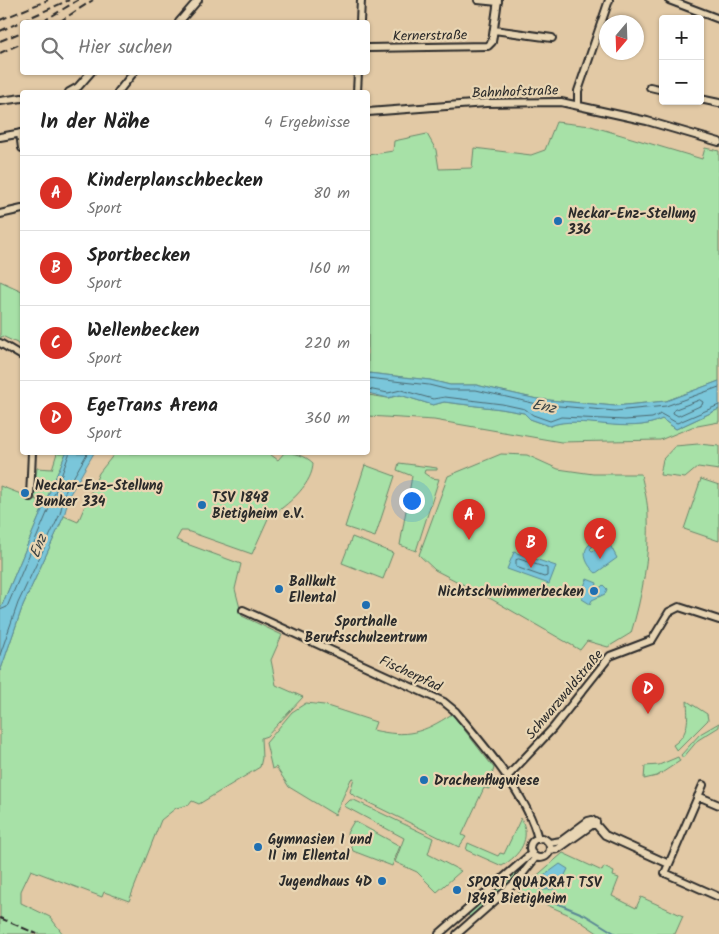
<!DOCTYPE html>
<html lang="de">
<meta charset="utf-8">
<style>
body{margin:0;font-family:Kalam,sans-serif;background:#f6f6f6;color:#222}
.controls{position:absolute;right:15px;top:15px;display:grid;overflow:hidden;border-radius:5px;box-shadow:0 1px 4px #0004}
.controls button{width:45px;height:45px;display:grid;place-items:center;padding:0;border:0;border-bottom:1px solid #e0e0e0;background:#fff;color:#222;font:25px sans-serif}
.compass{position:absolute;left:599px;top:15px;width:45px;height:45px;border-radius:50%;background:#fff;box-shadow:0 1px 4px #0004;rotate:199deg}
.you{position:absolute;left:411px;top:500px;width:18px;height:18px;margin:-12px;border:4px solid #fff;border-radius:50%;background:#1a73e8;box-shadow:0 0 0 8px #1a73e833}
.badge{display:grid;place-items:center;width:32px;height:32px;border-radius:50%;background:#d93025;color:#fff;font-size:16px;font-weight:700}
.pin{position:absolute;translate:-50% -41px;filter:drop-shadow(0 1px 2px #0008)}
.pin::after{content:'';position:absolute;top:26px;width:18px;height:15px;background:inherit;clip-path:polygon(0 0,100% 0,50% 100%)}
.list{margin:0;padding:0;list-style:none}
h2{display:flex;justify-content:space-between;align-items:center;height:65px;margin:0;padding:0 20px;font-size:21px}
h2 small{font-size:16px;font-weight:400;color:#767676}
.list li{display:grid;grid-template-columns:32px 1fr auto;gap:15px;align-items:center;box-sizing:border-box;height:75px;padding:0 20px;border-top:1px solid #e0e0e0}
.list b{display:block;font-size:19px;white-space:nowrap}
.list p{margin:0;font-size:16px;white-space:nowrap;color:#767676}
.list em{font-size:16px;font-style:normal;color:#767676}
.icon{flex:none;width:28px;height:28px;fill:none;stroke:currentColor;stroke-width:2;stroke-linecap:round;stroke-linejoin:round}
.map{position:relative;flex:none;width:719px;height:934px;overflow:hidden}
.search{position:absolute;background:#fff;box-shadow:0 1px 4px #0004;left:20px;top:20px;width:350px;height:55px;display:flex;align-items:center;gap:12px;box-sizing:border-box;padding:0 18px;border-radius:5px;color:#767676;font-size:19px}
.panel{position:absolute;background:#fff;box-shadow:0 1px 4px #0004;left:20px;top:90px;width:350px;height:365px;border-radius:5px}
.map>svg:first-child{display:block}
.green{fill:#a7e1a7;stroke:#698669}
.water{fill:#7ac6da;stroke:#5a8894}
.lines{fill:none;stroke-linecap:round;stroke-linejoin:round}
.shore{stroke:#4b6971;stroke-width:1}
.stream{stroke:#5a8894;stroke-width:2}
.minor-casing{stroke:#2b2b2b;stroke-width:10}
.minor{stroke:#e8d5b3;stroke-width:6}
.rail{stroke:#2b2b2b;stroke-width:2;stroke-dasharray:8 4;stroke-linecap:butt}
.poi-dot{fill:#1f6fb2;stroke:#e8d5b3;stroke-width:2}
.labels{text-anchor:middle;stroke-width:4.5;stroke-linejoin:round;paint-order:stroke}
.street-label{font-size:14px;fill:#2b2b2b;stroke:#e8d5b3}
.poi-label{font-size:14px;font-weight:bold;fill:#2b2b2b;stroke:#e8d5b3;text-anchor:start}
.water-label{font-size:15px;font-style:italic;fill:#374245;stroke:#e8d5b3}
</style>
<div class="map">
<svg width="719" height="934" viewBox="0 0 719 934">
<rect width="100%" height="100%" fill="#e2c9a5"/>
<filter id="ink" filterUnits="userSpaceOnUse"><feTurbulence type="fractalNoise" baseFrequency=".02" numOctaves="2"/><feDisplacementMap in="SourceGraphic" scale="10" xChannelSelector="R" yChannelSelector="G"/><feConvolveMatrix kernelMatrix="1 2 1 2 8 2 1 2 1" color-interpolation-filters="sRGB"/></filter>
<g filter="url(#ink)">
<path class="green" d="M556,122L591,126L702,159L705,148L719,151V381L666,401L615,406L537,399L476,385H450L430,380L368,373V155L393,151L394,141L427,134L436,150L439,169L472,168L474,148L531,155L545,150Z
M0,281L22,291V350L17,343L2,336L0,339Z
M368,395L388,398L400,395L433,405L444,402L501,409L524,413L530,419L550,426C581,413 629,436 662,419L676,429L719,409V422L692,427L660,440L561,442L434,420L368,416Z
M698,444L719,446V470L698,467L685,478L660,475L663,459L675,446Z
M267,452L278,460L284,453C294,452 306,456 313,463C313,483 290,503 275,513L265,507L271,512L252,554L187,531H181L176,540L241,564L235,589L242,616L282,635L271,660L276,685L303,697L267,736L261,738L262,758L260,767L199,804L192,801L189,805L176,808L161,820L129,901L104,892L102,897L31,870L21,891V903L50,917L63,934H0V672L23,605L64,516L78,522L99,473L115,453Z
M57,453H66L0,610V486L39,501L34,497L37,468L52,469Z
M501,454L527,455L558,469L593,474H641C644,488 648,502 648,516C650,555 642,597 631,633L608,647L587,641L580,650L493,600L435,570L419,555L448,476Z
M399,463L437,468V470H425L424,473L431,478L439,479L416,551L400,545L412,476L397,470Z
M365,465L395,476L375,537L345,527Z
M701,479L719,485V541L684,529Z
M352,537L393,553L383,579L342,563Z
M687,701L707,714L708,720L677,751L673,745C690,734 688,718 687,701Z
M306,703L324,705L376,722L373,730C407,738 423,733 452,714L494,768L492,775L494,781L489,789L484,788L462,835L466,837L459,847L353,795L350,792L354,778L351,779L335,815L289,787L276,767L272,769L266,743L292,712Z
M719,723V727L698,740L683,758L681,755L700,734Z
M678,757L680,761L657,776L644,779L645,766L659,765Z
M350,800H354L433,838L428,854L461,871L437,892L417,872L395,862L404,838L344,806Z
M521,818C532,839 520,855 502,866L466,850L468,843L498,856L500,853L504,854Z
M354,821L400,846L392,866L353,851L347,833Z
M563,853L602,871L604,867L614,872L613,876L619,878L612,896L636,908L641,897L683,916L675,934H599L574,917L518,892Z
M525,862L528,865C512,884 489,900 470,917L468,915L471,912L469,909Z"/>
<path class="water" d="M368,373L430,380L450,385H476L537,399L615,406L666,401L719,381V409L676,429L662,419C629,436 580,414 550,426L530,419L524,413L501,409L444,402L433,405L400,395L388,398L368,393Z
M66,453H94L70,494L64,516L23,605L0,672V610Z
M590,544L593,546L590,549L592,551L610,545L617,558L596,573C587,566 580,552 590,544Z
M514,552L556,566L549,584L507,569Z
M587,579L597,583L596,587L600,588L603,585L607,589L605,594L592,600L590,604L582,599V591Z
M560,864L568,869L559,887C550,890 538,893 534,883Z"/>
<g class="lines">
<path class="shore" d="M368,378L429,385L449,390H476L537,404L615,411L666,406L719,387
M368,389L388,393L401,390L433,399L445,397L502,404L525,409L533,415L550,421L561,417L625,420L652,418L661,414L677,423L719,405
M700,400L703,402L702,405L678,416L673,413L674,410Z
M519,559L547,568V576L544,577L516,567V560Z
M0,610L7,607L50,506L70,452
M0,655L18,603L60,514L65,492L88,452"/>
<path class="stream" d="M542,897L585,915L616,934"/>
<defs>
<path id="minor" d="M478,0L498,2
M669,0L719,19
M179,22L198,0
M360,22L361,0
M494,30L552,38
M368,48L488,46L492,42L498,0
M650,87L663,90
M69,92L78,87L91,72
M118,92L134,72
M357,92L358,72
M700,99L719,103
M0,101L22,98
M578,104V91L609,0
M368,112L486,103L561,102L647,121L719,142
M20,133L22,148
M0,137L22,133
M0,214L22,209
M0,343L22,356
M30,497L32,452
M243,610L444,702L455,711C483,744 528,796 538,839
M507,777L553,728L610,656L652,640L669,612L679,607L719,620
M698,796L719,805
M530 848a10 10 0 1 1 20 0a10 10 0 1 1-20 0Z
M549,843L561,841L588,821L592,820L605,835L669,864L665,873L719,897
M550,850L558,849L596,822
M669,864L703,785
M439,934L532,853
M457,934L517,881L536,857"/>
</defs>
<use href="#minor" class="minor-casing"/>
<use href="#minor" class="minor"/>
<path class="rail" d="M0,20L48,0
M42,22L78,0
M59,22L93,0
M0,31L69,0
M0,41L22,32
M0,53L22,43
M0,918L37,934"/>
</g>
</g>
<g class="poi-dot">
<circle cx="558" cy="221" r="5"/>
<circle cx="25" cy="493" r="5"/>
<circle cx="202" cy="505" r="5"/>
<circle cx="279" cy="589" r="5"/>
<circle cx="594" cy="591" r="5"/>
<circle cx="366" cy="605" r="5"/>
<circle cx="424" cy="780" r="5"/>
<circle cx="258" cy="847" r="5"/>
<circle cx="382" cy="881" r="5"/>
<circle cx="457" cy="890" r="5"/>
</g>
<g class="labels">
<g class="street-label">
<text transform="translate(430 35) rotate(-1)" y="5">Kernerstraße</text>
<text transform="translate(515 91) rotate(-2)" y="5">Bahnhofstraße</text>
<text transform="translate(411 673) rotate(25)" y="5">Fischerpfad</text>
<text transform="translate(564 694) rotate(-50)" y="5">Schwarzwaldstraße</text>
</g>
<g class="poi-label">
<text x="568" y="218">Neckar-Enz-Stellung<tspan x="568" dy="16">336</tspan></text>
<text x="35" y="490">Neckar-Enz-Stellung<tspan x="35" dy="16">Bunker 334</tspan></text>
<text x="212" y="502">TSV 1848<tspan x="212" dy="16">Bietigheim e.V.</tspan></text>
<text x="289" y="586">Ballkult<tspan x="289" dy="16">Ellental</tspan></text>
<text x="584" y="596" text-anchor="end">Nichtschwimmerbecken</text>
<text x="366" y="626" text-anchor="middle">Sporthalle<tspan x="366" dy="16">Berufsschulzentrum</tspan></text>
<text x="434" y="785">Drachenflugwiese</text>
<text x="268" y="844">Gymnasien I und<tspan x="268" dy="16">II im Ellental</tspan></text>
<text x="372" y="886" text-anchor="end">Jugendhaus 4D</text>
<text x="467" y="887">SPORT QUADRAT TSV<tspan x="467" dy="16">1848 Bietigheim</tspan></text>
</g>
<g class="water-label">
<text transform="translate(544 406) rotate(11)" y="5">Enz</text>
<text transform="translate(38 546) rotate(-68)" y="5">Enz</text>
</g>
</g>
</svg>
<div class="controls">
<button>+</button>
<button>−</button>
</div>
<svg class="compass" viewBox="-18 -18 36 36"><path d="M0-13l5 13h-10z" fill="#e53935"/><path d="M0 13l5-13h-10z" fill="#767676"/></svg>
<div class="you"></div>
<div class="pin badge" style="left:469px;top:540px">A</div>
<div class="pin badge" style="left:531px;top:568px">B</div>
<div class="pin badge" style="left:600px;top:559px">C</div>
<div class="pin badge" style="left:648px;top:714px">D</div>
<div class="search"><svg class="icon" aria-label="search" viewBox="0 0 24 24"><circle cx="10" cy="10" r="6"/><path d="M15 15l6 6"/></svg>Hier suchen</div>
<section class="panel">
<h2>In der Nähe<small>4 Ergebnisse</small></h2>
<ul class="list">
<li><span class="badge">A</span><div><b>Kinderplanschbecken</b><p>Sport</p></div><em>80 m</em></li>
<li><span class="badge">B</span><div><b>Sportbecken</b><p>Sport</p></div><em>160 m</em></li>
<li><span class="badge">C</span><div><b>Wellenbecken</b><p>Sport</p></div><em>220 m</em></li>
<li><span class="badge">D</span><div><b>EgeTrans Arena</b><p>Sport</p></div><em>360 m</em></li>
</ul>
</section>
</div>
